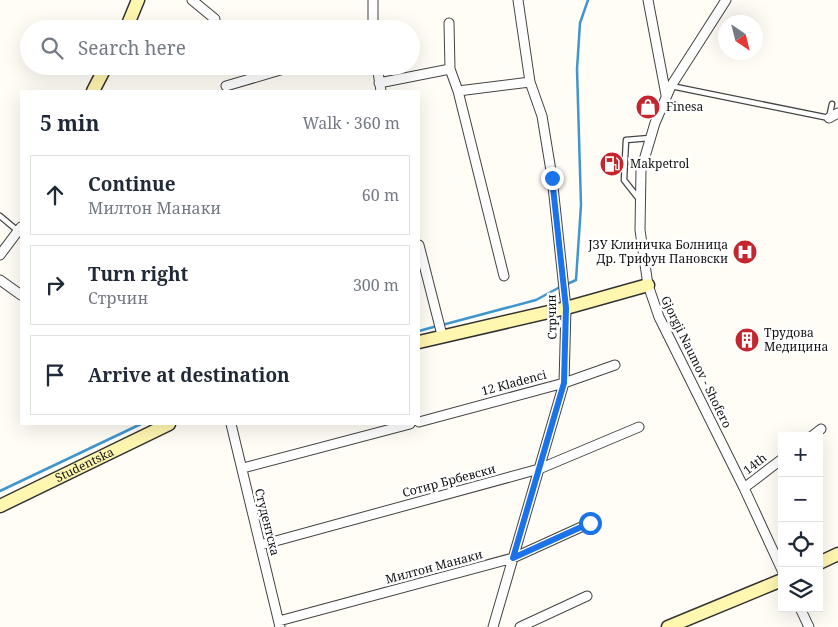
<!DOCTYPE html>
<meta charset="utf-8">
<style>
body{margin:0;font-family:"Noto Serif",serif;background:#f6f6f7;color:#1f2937}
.controls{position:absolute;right:15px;bottom:15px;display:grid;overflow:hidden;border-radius:0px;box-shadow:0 5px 20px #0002}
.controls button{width:45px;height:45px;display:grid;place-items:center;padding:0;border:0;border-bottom:1px solid #e0e1e3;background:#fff;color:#1f2937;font:25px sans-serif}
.compass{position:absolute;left:718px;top:15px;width:45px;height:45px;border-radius:50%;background:#fff;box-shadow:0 5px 20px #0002;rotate:145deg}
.stop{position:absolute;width:15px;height:15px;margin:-11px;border:4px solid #1a73e8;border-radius:50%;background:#fff}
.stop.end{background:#1a73e8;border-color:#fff;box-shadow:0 1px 5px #0008}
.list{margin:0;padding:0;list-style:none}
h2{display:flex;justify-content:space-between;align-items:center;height:65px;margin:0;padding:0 20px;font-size:21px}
h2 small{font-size:16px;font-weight:400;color:#747a83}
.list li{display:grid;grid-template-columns:32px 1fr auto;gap:15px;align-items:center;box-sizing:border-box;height:80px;margin:0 10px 10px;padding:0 10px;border:1px solid #e0e1e3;border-radius:0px}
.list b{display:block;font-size:19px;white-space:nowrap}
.list p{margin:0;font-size:16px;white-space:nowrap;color:#747a83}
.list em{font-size:16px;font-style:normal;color:#747a83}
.icon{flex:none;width:28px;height:28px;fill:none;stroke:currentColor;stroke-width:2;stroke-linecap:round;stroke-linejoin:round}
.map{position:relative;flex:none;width:838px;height:627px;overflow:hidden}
.search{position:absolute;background:#fff;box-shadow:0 5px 20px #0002;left:20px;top:20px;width:400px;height:55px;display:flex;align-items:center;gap:12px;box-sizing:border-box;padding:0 18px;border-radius:28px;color:#747a83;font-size:19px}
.panel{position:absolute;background:#fff;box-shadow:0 5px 20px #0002;left:20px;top:90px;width:400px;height:335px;border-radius:0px}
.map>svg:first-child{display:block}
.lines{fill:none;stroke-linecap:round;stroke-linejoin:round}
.stream{stroke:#3f96cf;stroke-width:2.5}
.lane-casing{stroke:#444;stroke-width:7}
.street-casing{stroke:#444;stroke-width:11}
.secondary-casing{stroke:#333;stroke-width:15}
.lane{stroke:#fff;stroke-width:4.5}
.street{stroke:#fff;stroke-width:9}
.secondary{stroke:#fff6b0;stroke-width:12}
.route{stroke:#1a73e8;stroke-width:6}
.labels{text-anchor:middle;stroke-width:5;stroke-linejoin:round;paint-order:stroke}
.poi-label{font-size:12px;fill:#111;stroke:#fff;text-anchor:start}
.street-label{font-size:12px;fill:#111;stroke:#fff}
</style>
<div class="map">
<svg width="838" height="627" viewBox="0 0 838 627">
<rect width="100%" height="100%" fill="#fffdf5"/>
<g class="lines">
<path class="stream" d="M565,285L576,280L581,205L577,69L580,23L588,0
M442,325L536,300L560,287
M419,331L437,326
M0,491L141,424"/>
<defs>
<path id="lane" d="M671,86L829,118L832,104
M639,199L624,180L626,140L650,138
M0,216L18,231"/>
<path id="street" d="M192,0L215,19
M373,0V29
M648,0L666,95
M726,0L671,86L655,123L641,170L640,230L648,285L659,317L744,488L782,570
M449,23L450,69L458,91L504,276
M377,66L381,91
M379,83L450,69
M226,86L294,66
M458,91L530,82
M829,118L838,113
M419,245L442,335
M0,255L21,227
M0,280L21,295
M419,422L564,383L615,365
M231,424L280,627
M812,436L821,429
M243,468L410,424
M744,488L782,459
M261,545L539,469L639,427
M800,608L809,627
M279,621L513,558L590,523
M493,627L564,383L566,308L552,177L542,116L530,82L518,0
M520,627L587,596"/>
<g id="secondary">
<path d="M126,29L138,0"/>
<path d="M93,91L106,66"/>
<path d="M419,342L566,308L648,285"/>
<path id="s1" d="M0,506L169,424"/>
<path d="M819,563L838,554"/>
<path d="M668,627L782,580"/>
</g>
</defs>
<use href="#lane" class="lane-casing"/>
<use href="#street" class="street-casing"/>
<use href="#secondary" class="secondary-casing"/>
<use href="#lane" class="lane"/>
<use href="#street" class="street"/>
<use href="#secondary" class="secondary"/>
</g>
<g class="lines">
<path class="route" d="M552,178L566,308L564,383L513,558L590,523"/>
</g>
<defs>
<symbol id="shop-disc" viewBox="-11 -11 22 22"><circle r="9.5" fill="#c4262e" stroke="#fff"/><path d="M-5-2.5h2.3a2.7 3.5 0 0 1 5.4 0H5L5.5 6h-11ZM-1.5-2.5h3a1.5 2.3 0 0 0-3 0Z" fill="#fff"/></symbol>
<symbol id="fuel-disc" viewBox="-11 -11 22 22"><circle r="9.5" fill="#c4262e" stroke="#fff"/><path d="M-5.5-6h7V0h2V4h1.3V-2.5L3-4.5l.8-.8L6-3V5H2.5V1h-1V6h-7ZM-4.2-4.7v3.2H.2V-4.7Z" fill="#fff"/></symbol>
<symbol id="hospital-disc" viewBox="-11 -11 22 22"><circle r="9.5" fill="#c4262e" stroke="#fff"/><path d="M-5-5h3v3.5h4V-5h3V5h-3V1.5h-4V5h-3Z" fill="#fff"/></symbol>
<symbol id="building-disc" viewBox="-11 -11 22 22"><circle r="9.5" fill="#c4262e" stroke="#fff"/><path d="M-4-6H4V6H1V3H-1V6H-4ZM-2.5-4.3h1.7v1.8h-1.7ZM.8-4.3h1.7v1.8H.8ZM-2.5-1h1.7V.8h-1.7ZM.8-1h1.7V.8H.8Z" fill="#fff"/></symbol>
</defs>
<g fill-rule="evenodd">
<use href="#shop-disc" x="634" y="93" width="28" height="28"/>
<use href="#fuel-disc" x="598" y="150" width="28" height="28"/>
<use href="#hospital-disc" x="731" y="238" width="28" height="28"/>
<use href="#building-disc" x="733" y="326" width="28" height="28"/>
</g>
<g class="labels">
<g class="poi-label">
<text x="666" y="111">Finesa</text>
<text x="630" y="168">Makpetrol</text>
<text x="728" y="249" text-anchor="end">ЈЗУ Клиничка Болница<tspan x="728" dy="14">Др. Трифун Пановски</tspan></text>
<text x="764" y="337">Трудова<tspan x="764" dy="14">Медицина</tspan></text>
</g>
<g class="street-label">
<text transform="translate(552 317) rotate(-91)" y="4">Стрчин</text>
<text transform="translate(696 362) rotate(64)" y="4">Gjorgji Naumov - Shofero</text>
<text transform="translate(514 383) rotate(-15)" y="4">12 Kladenci</text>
<text transform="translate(755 464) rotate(-38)" y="4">14th</text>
<text dy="4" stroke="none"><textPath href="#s1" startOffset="94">Studentska</textPath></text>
<text transform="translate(449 481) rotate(-15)" y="4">Сотир Брбевски</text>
<text transform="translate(267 522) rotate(76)" y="4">Студентска</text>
<text transform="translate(434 567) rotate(-15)" y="4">Милтон Манаки</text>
</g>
</g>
</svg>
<div class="controls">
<button>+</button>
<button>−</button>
<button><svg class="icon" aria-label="locate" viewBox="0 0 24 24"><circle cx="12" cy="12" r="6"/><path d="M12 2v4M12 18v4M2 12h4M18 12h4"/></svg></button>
<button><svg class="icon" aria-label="layers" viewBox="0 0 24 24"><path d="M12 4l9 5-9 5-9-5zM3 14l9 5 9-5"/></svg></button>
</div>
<svg class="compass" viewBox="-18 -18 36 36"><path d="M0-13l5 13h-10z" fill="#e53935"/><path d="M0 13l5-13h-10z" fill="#747a83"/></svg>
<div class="stop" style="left:590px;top:523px"></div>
<div class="stop end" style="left:552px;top:178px"></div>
<div class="search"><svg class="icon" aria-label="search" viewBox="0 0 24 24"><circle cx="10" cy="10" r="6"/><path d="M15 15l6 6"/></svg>Search here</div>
<section class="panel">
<h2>5 min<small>Walk · 360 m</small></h2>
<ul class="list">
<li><svg class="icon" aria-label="ahead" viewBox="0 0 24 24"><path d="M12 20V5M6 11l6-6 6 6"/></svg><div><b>Continue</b><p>Милтон Манаки</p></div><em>60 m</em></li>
<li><svg class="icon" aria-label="right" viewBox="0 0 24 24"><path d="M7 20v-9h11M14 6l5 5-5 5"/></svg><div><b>Turn right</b><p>Стрчин</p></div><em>300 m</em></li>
<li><svg class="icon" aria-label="arrive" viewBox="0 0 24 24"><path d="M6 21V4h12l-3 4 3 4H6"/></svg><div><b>Arrive at destination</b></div></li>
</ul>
</section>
</div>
